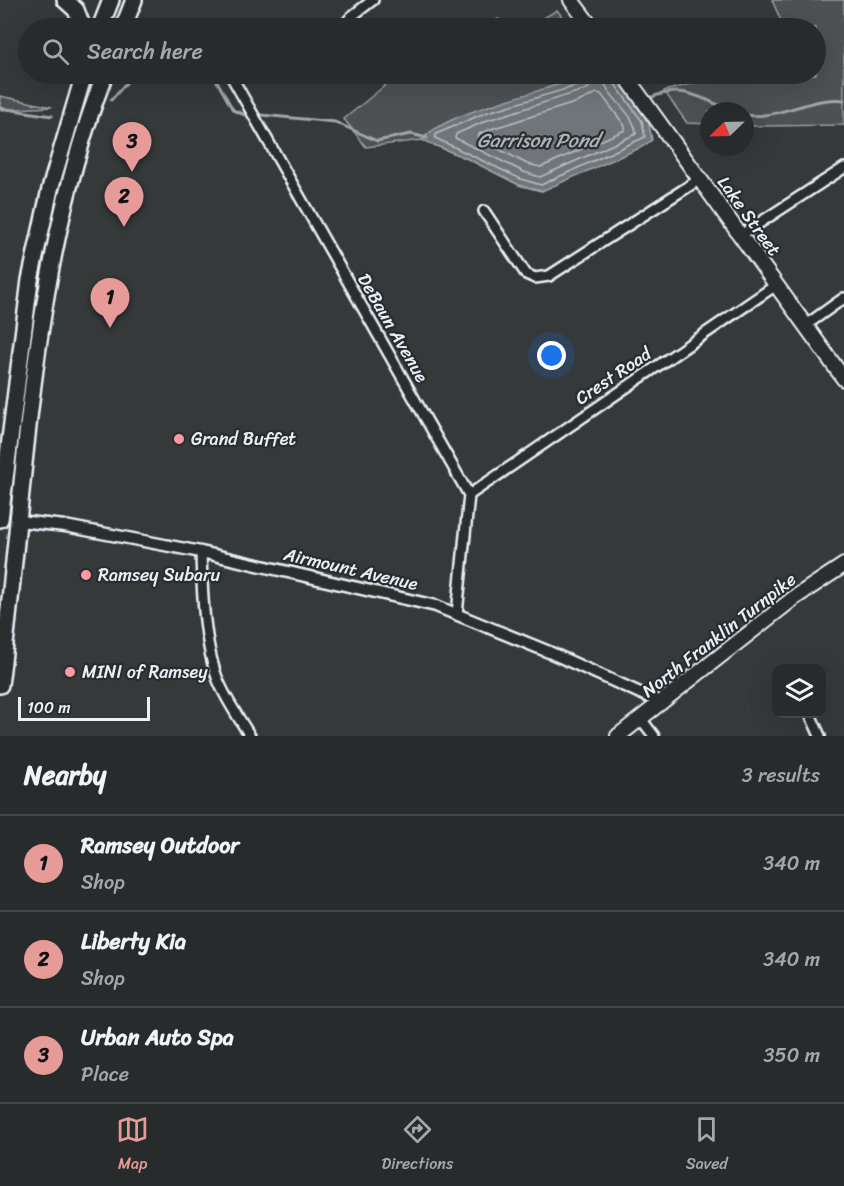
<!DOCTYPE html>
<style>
body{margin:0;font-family:Sriracha,sans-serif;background:#343738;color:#f1f3f6}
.controls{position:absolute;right:18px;bottom:18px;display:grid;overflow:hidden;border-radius:12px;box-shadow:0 6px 24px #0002}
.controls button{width:54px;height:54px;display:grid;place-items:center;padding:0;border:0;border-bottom:2px solid #444748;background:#282b2c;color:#f1f3f6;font:30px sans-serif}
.compass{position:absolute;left:700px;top:102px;width:54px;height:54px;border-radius:50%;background:#282b2c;box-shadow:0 6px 24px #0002;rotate:247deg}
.scale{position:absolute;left:18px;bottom:15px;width:132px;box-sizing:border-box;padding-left:6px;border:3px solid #e8f1f8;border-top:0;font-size:16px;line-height:21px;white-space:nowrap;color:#e8f1f8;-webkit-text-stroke:4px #2a2d2e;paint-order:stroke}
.you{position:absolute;left:552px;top:356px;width:21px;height:21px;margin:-15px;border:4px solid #fff;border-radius:50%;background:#1a73e8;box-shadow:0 0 0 9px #1a73e833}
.badge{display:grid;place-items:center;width:39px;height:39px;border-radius:50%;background:#e69b98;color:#111;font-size:20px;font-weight:700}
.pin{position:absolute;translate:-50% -50px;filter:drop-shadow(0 2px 3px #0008)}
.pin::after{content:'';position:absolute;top:32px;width:21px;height:18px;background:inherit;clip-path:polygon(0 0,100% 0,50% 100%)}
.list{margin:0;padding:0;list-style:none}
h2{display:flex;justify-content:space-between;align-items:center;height:78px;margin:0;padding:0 24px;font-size:26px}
h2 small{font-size:20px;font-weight:400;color:#a5a7a9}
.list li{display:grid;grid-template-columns:39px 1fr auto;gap:18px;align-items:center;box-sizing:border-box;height:96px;padding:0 24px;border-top:2px solid #444748}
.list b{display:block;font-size:22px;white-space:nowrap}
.list p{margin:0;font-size:20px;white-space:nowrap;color:#a5a7a9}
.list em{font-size:20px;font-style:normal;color:#a5a7a9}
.icon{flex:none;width:33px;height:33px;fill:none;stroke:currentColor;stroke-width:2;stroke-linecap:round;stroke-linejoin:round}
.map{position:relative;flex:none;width:844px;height:736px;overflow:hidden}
.search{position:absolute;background:#282b2c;box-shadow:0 6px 24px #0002;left:18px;right:18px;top:18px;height:66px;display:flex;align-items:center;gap:15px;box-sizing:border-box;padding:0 21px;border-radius:33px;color:#a5a7a9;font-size:22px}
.sheet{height:366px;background:#282b2c}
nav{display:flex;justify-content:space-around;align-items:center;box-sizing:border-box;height:84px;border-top:2px solid #444748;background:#282b2c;font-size:16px;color:#a5a7a9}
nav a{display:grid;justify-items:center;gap:3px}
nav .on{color:#e69b98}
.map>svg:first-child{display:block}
.green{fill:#4d5152;stroke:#9aa1a5;stroke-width:1.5}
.water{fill:#707579;stroke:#a0a7ac;stroke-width:1.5}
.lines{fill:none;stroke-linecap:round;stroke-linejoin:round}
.shore{stroke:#b8bfc5;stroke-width:1.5}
.stream{stroke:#a0a7ac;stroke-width:3}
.minor-casing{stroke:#e8f1f8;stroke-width:14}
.tertiary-casing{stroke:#e8f1f8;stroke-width:15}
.primary-casing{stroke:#e8f1f8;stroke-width:18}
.trunk-casing{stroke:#e8f1f8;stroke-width:20}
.minor{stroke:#2a2d2e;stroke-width:9}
.tertiary{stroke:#2a2d2e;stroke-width:10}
.primary{stroke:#2a2d2e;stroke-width:14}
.trunk{stroke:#2a2d2e;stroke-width:15}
.poi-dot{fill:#ff9aa2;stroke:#2a2d2e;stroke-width:2}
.labels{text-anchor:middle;stroke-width:4.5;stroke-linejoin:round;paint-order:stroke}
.street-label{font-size:18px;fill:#e8f1f8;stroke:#2a2d2e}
.poi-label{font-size:18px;fill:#e8f1f8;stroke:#2a2d2e;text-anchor:start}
.water-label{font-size:20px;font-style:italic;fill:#acb3b8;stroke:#2a2d2e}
</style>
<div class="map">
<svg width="844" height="736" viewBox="0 0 844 736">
<rect width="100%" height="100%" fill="#35393a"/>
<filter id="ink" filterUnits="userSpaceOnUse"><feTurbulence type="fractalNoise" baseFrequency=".0167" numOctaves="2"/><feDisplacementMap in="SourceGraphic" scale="12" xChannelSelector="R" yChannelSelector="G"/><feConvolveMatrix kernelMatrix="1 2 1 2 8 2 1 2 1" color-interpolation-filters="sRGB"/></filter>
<g filter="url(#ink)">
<path class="green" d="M772,0H844V125L745,126V111H709V124L687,123L664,91L728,74H816V28H784Z
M557,10L570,28H527Z
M499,19L505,28H470Z
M399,74H602L542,191L519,185L468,159L422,140L366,147L344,119Z
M0,96L52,107L0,110Z"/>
<path class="water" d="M588,74H614L648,119L652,140L642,147L542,191L519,185L468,159L422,140C444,111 550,91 588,74Z"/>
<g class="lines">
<path class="shore" d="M588,74L586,81L573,87L485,113L436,134L435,138L521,179L541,185L645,137L642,121L611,79L610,74
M596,74L594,83L587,89L488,120L456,134L455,138L524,172L540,177L636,134C635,111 604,97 602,74
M597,93L601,94L625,126V130L541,167L527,164L478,138L479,134L491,129L578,102Z"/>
<path class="stream" d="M213,74L233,110L245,115
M647,99C684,83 699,98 733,111
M111,100L134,74
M0,108L52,116
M261,115L335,122L377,141L411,134L427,138
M745,115C779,120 810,96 844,100"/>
<defs>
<path id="minor" d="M342,28L352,16L373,0
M230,74L469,495L457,614
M484,211L526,274L535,278L549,276L700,179
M741,235L844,168
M806,325L844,298
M469,495L776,285
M201,552C202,591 204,644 218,680C226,700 239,718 250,736
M810,714L820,736
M641,719L654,736"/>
<path id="tertiary" d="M19,521L65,526L201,552L436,606L549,652L660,702"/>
<path id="primary" d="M571,0L592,28
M624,74L844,379
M618,736L794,598L844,565"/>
<path id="trunk" d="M65,0L76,10L83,28
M100,28L111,0
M123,28L134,0
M0,519L30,280L50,189L84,74
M0,685C27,481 29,268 105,74"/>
</defs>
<use href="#minor" class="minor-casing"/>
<use href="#tertiary" class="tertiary-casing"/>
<use href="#primary" class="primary-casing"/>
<use href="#trunk" class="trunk-casing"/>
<use href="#minor" class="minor"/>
<use href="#tertiary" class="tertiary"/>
<use href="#primary" class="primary"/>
<use href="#trunk" class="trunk"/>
</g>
</g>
<g class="poi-dot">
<circle cx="179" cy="439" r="6"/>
<circle cx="86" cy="575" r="6"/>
<circle cx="70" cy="672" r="6"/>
</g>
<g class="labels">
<g class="street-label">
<text transform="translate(749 216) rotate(54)" y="6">Lake Street</text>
<text transform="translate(393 328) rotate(60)" y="6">DeBaun Avenue</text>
<text transform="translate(613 376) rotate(-34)" y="6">Crest Road</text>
<text transform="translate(351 569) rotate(13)" y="6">Airmount Avenue</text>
<text transform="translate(719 635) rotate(-38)" y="6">North Franklin Turnpike</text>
</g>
<g class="poi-label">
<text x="191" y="445">Grand Buffet</text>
<text x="98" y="581">Ramsey Subaru</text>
<text x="82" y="678">MINI of Ramsey</text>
</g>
<g class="water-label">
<text x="538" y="147">Garrison Pond</text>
</g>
</g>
</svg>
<div class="controls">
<button><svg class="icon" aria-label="layers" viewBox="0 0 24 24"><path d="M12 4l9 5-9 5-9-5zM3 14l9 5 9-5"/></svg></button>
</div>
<svg class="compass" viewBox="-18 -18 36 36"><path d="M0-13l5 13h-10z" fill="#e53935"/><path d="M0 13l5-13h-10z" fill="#a5a7a9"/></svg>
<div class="scale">100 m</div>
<div class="you"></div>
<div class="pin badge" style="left:110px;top:328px">1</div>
<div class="pin badge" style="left:124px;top:227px">2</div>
<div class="pin badge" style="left:132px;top:172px">3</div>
<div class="search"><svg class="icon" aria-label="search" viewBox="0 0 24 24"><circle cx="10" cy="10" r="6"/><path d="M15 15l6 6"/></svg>Search here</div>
</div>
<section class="sheet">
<h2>Nearby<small>3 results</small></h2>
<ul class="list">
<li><span class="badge">1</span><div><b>Ramsey Outdoor</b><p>Shop</p></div><em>340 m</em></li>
<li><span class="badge">2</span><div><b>Liberty Kia</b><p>Shop</p></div><em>340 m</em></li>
<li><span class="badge">3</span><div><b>Urban Auto Spa</b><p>Place</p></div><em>350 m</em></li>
</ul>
</section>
<nav>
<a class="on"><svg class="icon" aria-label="map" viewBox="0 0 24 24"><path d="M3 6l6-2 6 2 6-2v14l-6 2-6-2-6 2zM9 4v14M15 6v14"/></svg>Map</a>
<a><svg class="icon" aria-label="directions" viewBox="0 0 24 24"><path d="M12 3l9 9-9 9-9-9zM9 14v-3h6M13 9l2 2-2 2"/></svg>Directions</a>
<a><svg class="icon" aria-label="saved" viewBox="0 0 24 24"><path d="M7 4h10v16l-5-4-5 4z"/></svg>Saved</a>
</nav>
